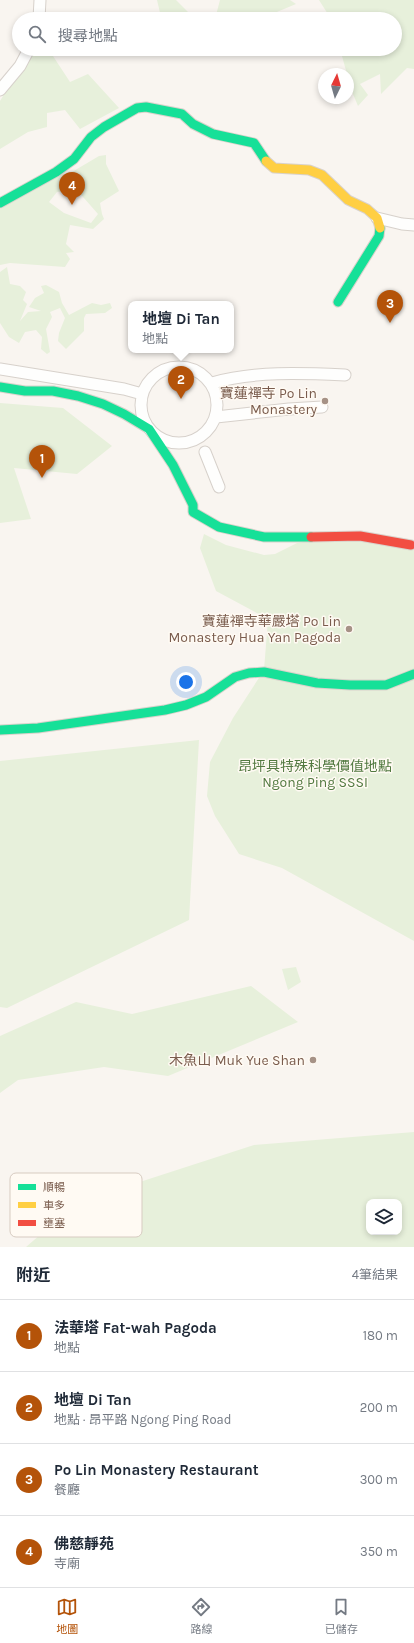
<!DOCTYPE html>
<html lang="zh-TW">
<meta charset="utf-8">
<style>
body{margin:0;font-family:Karla,"Noto Sans TC",sans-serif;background:#f6f6f7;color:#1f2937}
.controls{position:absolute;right:12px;bottom:12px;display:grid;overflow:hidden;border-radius:8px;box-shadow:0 2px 6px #0003}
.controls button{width:36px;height:36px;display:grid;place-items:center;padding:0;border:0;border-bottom:1px solid #e0e1e3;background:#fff;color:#1f2937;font:20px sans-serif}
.compass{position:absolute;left:318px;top:68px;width:36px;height:36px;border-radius:50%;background:#fff;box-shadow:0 2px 6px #0003;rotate:5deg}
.you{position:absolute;left:186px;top:682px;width:14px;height:14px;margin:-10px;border:3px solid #fff;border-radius:50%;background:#1a73e8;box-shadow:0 0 0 6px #1a73e833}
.badge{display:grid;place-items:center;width:26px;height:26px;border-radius:50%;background:#b45309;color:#fff;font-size:13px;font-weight:700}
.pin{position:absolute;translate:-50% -33px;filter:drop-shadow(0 1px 2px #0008)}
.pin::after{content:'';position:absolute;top:21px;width:14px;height:12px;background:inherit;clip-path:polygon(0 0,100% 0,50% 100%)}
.popup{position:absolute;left:128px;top:301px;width:106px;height:52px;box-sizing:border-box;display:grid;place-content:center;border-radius:8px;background:#fff;filter:drop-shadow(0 1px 3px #0005);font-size:13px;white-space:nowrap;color:#747a83}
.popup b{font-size:15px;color:#1f2937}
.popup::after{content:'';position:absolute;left:50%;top:100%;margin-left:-8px;border:8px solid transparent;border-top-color:#fff}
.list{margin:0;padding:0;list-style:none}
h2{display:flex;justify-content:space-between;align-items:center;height:52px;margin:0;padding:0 16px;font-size:17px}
h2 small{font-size:13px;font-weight:400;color:#747a83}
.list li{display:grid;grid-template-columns:26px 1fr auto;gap:12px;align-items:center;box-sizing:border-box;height:72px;padding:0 16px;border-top:1px solid #e0e1e3}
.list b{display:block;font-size:15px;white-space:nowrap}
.list p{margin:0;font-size:13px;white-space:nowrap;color:#747a83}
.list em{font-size:13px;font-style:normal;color:#747a83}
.icon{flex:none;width:22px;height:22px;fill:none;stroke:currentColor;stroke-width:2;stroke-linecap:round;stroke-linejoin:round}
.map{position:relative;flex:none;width:414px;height:1247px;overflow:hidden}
.search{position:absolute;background:#fff;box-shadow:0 2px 6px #0003;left:12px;right:12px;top:12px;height:44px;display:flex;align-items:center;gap:10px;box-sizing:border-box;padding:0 14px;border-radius:22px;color:#747a83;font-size:15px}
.sheet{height:340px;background:#fff}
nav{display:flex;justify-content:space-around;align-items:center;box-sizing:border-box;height:56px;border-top:1px solid #e0e1e3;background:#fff;font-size:11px;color:#747a83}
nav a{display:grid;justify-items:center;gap:2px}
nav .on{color:#b45309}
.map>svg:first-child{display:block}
.green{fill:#e7f0db;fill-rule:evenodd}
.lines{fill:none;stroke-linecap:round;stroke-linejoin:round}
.street-casing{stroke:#d7d1cb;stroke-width:13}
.fast-casing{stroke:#d9d2cb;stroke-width:11}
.slow-casing{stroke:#d9d2cb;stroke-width:11}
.jam-casing{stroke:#d9d2cb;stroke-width:11}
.street{stroke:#fefefd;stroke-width:11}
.fast{stroke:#16e098;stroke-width:9}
.slow{stroke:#ffcf43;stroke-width:9}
.jam{stroke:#f24e42;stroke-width:9}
.poi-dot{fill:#a69286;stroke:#fffaf3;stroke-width:1.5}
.labels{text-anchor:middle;stroke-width:3;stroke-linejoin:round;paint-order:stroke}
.poi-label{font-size:14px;fill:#7a5c4d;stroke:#fffaf3;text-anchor:end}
.park-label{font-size:14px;fill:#537a41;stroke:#fffaf3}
.key{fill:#fffaf3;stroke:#d7cbc1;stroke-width:1}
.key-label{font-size:11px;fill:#7a5c4d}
</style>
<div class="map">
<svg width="414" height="1247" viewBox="0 0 414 1247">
<rect width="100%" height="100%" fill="#f9f5f0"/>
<path class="green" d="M157,0H176L195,19H159L161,17Z
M220,0H290L296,4L260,19H215Z
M319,0H414V69L407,68L381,94L380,74L360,84L368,95L358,106L350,87L348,74H347L340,49H395V19H331Z
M31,49H53V56L70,82L88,74L119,108L80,129L65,110L47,113V127L28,132L0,149V101Z
M106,155V164L119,191L100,203L102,214L104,219L93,229L70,225L66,244L74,252L66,253L70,259L65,267L10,263L0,265V209L51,177L72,172L99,156ZM76,189L98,214L91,223L64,213L49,202L57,192Z
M7,267L10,284L20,286L26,292L23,300L27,304L20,321L28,312L41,311L29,307L35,298L44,293L41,286L46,285L59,292L62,303L69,315L92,303L101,305L110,303L112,308L105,313L86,314L84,318V331L66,349L58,341L59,333L65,318L60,308L50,312L52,317L46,329L50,352L47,354L41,349L42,337L36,330L25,332L19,343L9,337L0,323V272Z
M0,403L63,408L112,446L77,474L14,468L31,519L0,523Z
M204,534L226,545L264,555L275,554L297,543L340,536L414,544V941L282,868L239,854L215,816L207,796L210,762L233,718L264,670L268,619L216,591L200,548Z
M199,740L189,920L7,1008L0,1007V761Z
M296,967L301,982L288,990L282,969Z
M251,986L298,1022L168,1076L104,1067L18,1080L0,1093V1036L76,1002L132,1014Z
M414,1132V1247H26L78,1202L254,1145ZM369,1202H399V1232H369Z"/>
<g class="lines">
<defs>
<path id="street" d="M39,19L40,0
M0,90L20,66L29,49
M377,218L402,224L414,225
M141 405a38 38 0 1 1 76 0a38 38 0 1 1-76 0Z
M0,369L124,389L142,394
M212,383C254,371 301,373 345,375
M216,417L289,409L322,407
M205,452L219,487"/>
<path id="fast" d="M0,203L56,172L74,159L91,137L104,127L137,108L146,107L182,114L193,124L213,134L254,143L266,161
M338,302L379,236L380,228
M0,387L25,391H53L78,396L103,404L124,414L149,429L173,465L193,505V512L219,527L264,537H311
M0,730L38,728L165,710L186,705L206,697L235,677L249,673L264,672L317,683L350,685H386L414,674"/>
<path id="slow" d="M266,161L274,168L309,170L322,175L348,200L367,209L377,218L380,228"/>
<path id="jam" d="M311,537L360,536L411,545"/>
</defs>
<use href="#street" class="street-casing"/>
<use href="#fast" class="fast-casing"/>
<use href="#slow" class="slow-casing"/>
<use href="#jam" class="jam-casing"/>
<use href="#street" class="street"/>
<use href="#fast" class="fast"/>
<use href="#slow" class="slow"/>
<use href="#jam" class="jam"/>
</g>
<g class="poi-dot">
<circle cx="325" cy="401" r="4"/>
<circle cx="349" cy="629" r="4"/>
<circle cx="313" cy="1060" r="4"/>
</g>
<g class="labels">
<g class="poi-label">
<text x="317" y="398">寶蓮禪寺 Po Lin<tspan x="317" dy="16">Monastery</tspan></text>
<text x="341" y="626">寶蓮禪寺華嚴塔 Po Lin<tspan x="341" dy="16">Monastery Hua Yan Pagoda</tspan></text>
<text x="305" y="1065">木魚山 Muk Yue Shan</text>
</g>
<g class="park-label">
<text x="315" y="771">昂坪具特殊科學價值地點<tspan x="315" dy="16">Ngong Ping SSSI</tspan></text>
</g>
</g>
<rect x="10" y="1173" width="132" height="64" rx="6" class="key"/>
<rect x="18" y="1184" width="18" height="6" fill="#16e098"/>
<rect x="18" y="1202" width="18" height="6" fill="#ffcf43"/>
<rect x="18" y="1220" width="18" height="6" fill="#f24e42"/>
<g class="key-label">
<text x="43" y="1191">順暢</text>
<text x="43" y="1209">車多</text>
<text x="43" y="1227">壅塞</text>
</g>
</svg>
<div class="controls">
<button><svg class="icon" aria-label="layers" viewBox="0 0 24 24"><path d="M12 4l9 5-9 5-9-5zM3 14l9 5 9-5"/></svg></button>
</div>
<svg class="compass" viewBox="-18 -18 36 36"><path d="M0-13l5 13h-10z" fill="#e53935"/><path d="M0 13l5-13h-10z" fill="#747a83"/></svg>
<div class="you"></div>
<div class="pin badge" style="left:42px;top:478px">1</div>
<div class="pin badge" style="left:181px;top:399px">2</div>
<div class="popup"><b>地壇 Di Tan</b>地點</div>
<div class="pin badge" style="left:390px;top:323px">3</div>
<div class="pin badge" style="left:72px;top:205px">4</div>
<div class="search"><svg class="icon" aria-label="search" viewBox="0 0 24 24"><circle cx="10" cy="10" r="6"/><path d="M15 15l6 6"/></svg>搜尋地點</div>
</div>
<section class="sheet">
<h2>附近<small>4筆結果</small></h2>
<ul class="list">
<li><span class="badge">1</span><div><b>法華塔 Fat-wah Pagoda</b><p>地點</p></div><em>180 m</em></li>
<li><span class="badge">2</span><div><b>地壇 Di Tan</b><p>地點 · 昂平路 Ngong Ping Road</p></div><em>200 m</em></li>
<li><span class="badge">3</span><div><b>Po Lin Monastery Restaurant</b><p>餐廳</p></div><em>300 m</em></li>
<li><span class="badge">4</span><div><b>佛慈靜苑</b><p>寺廟</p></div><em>350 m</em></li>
</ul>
</section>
<nav>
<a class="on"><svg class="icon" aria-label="map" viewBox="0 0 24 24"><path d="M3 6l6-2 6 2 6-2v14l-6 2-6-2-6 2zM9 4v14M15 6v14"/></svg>地圖</a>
<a><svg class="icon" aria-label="directions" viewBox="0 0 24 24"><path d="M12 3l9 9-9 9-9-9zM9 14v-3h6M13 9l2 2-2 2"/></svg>路線</a>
<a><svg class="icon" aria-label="saved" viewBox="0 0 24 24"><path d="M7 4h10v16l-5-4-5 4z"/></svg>已儲存</a>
</nav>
